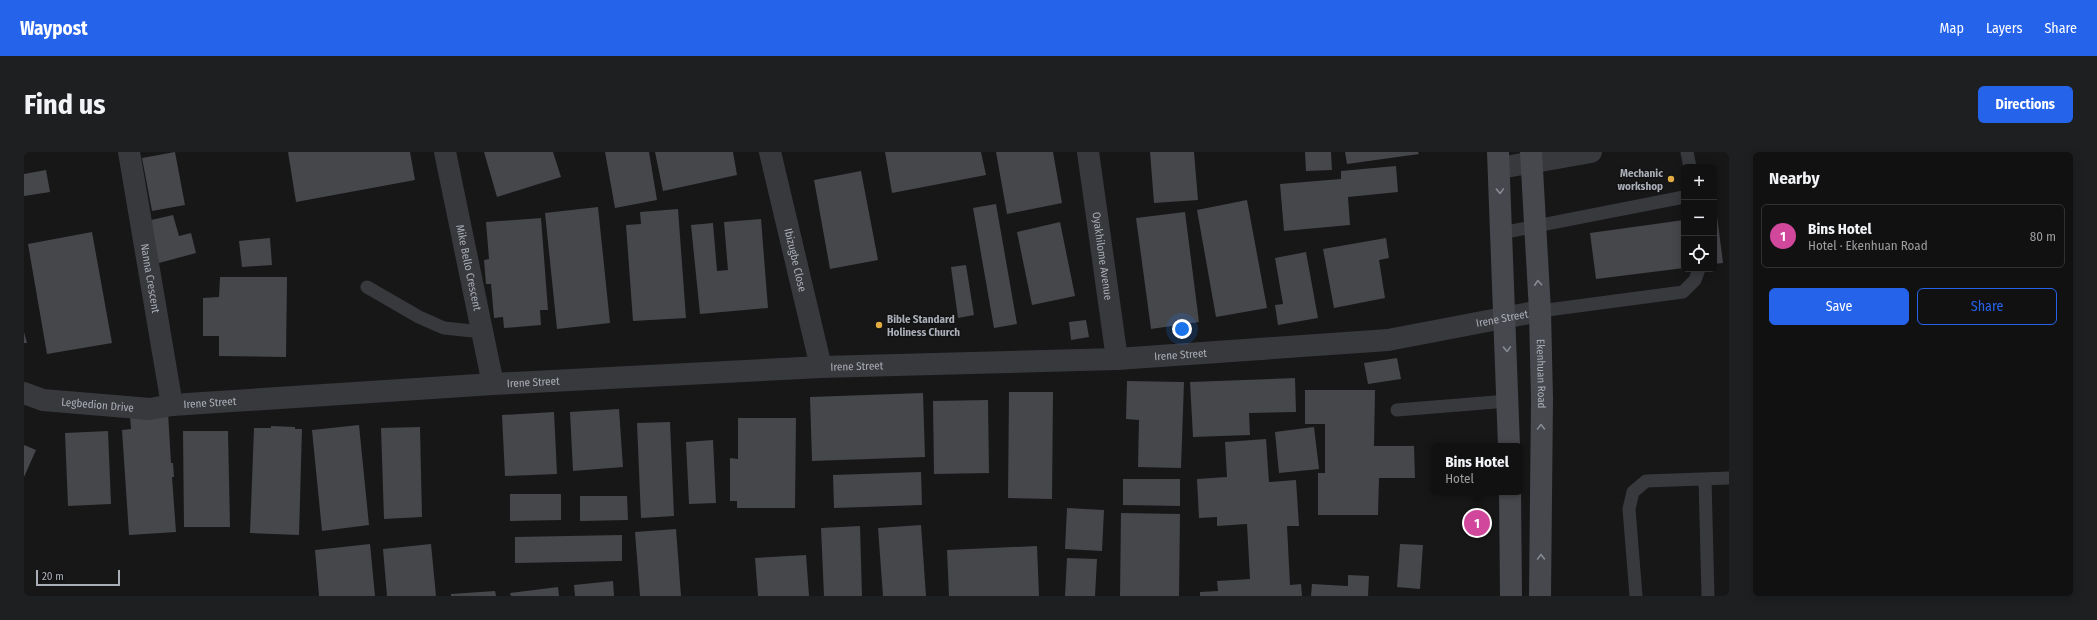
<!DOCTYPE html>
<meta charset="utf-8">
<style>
body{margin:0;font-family:"Fira Sans Condensed",sans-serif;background:#1e1f20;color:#f1f3f6}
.controls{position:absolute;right:12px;top:12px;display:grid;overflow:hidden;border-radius:6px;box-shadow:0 2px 10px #0003}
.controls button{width:36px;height:36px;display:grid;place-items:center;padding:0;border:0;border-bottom:1px solid #303132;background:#111112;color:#f1f3f6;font:20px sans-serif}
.scale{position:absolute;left:12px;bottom:10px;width:84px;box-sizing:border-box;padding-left:4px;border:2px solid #aaaeb7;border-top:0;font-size:11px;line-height:14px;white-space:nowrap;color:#aaaeb7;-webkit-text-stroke:3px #121213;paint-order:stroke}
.you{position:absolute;left:1158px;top:177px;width:14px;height:14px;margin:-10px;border:3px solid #fff;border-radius:50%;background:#1a73e8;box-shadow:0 0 0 6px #1a73e833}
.badge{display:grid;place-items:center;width:26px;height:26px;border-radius:50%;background:#2563eb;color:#fff;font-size:13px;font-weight:700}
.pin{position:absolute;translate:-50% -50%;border:2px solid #fff;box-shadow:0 1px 4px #0006}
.popup{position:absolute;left:1407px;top:291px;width:92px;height:52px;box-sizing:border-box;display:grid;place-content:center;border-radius:6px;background:#111112;filter:drop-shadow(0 1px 3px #0005);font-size:13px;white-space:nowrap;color:#9c9d9f}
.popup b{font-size:15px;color:#f1f3f6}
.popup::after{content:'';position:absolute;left:50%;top:100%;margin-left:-8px;border:8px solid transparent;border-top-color:#111112}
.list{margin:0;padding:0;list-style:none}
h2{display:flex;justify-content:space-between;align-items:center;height:52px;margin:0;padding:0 16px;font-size:17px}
h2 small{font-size:13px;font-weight:400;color:#9c9d9f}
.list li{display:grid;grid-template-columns:26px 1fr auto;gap:12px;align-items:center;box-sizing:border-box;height:64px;margin:0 8px 8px;padding:0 8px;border:1px solid #303132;border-radius:6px}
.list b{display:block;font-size:15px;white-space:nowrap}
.list p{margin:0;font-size:13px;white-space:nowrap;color:#9c9d9f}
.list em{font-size:13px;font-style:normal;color:#9c9d9f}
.actions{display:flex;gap:8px;padding:12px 16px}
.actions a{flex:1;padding:9px 0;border:1px solid #2563eb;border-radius:6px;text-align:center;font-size:14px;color:#2563eb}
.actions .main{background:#2563eb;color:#fff}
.icon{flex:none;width:22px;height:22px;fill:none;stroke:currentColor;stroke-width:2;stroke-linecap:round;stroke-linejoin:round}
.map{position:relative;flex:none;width:1705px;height:444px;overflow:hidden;border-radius:6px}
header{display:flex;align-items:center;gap:24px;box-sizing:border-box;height:56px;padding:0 20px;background:#2563eb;color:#fff}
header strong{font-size:19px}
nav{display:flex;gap:22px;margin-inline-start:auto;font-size:14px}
.intro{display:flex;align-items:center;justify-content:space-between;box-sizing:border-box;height:96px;padding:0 24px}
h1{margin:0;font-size:28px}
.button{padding:10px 18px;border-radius:6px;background:#2563eb;color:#fff;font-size:14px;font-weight:700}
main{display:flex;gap:24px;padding:0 24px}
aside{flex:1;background:#111112;border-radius:6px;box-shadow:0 2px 10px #0003}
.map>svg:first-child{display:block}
.building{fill:#46474b}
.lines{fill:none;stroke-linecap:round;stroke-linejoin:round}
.service{stroke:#38393d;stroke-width:13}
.minor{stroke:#38393d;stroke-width:22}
.secondary{stroke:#46484d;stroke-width:22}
.oneway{stroke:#878a92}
.poi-dot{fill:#e3ac43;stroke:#121213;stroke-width:1.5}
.labels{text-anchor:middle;stroke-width:3;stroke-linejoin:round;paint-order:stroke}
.poi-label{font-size:11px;font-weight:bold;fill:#aaaeb7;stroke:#121213;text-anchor:end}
.street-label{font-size:11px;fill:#aaaeb7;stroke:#121213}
</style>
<header>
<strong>Waypost</strong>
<nav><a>Map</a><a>Layers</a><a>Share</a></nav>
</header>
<div class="intro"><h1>Find us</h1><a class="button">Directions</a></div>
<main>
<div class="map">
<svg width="1705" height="444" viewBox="0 0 1705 444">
<rect width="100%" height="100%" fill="#171718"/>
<path class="building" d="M151,0L161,53L128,59L118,6Z
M264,0H386L391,28L272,50Z
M460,0H529L537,25L473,45Z
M581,0H625L633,48L591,56Z
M631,0H709L713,23L639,39Z
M861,0H957L962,23L868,41Z
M972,0H1029L1038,51L983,62Z
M1126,0H1170L1174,48L1130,51Z
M1281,0H1307L1308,18L1282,19Z
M1321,0H1394L1395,2L1323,12Z
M1372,14L1374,40L1324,45L1326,73L1260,79L1256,32L1317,27V19Z
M22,18L26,40L0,44V22Z
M837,19L854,108L806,117L790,28Z
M1223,48L1243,156L1192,165L1173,58Z
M972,52L993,172L970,176L949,56Z
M574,55L586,171L533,177L521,61Z
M654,57L662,166L609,169L602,73L617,72L616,60Z
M1161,60L1175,170L1127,177L1112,66Z
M149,63L155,84L167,81L172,101L135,111L123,69Z
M1690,64H1693L1699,111L1690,112Z
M517,66L524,158H516L517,173L480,176L479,165L470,166L467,132H462L460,108L465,107L462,70Z
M737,67L744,156L676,162L667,73L689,71L693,119L704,118L700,70Z
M1660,68V116L1572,127L1566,81Z
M1036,70L1051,144L1008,153L993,80Z
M68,80L88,191L23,202L4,92Z
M246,86L248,113L218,115L215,89Z
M1362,86L1365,106L1355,108L1361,146L1310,156L1299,97Z
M1282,100L1294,166L1254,173L1251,153L1259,152L1251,106Z
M942,113L950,163L934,166L927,115Z
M196,125H263L262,205L195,204V184H179V146L195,145Z
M1062,168L1065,185L1047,188L1045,170Z
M0,180L3,191H0Z
M1373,206L1377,227L1344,232L1340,211Z
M1271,226L1272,260L1225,261L1226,283L1169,285L1166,230Z
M1103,229L1160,230L1157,316L1114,315L1115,268L1102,267Z
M1281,238H1351L1350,294H1390L1391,326H1355L1354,363H1294V321H1301V272H1281Z
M985,240H1029L1028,347L984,346Z
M899,241L901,305L788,309L786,245Z
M964,248L965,321L910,322L909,249Z
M595,257L599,315L549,319L546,260Z
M530,260L533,322L481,324L478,263Z
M144,261L147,311H149L150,325H148L152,380L105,383L98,278L107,277L106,263Z
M714,266H772L771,356H713V349H706V306L714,307Z
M646,270L650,364L617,366L613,271Z
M335,273L345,373L298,379L288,278Z
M247,274L271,275V277H278L275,383L226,381L230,276H247Z
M396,275L398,365L360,367L357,276Z
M1290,275L1295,317L1255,321L1251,280Z
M84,279L87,352L44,354L41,281Z
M159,279H204L206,375H160Z
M1242,287L1245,330L1272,328L1275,374H1263L1266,433L1277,432L1278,444H1176V440L1194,439L1193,429L1226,427L1223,372L1193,374V365L1175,366L1173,327L1203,325L1201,290Z
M689,288L692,351L665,352L662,290Z
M0,293L12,298L0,325Z
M897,320L898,353L810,356L809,323Z
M1099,327H1156V354L1099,353Z
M486,342H537V368L486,369Z
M556,344H603L604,368L556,369Z
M1043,356L1080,358L1078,399L1041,397Z
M1097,361L1156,362L1155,444H1096Z
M897,373L902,444H859L854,376Z
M836,374L838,444H800L797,376Z
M652,377L657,444H616L611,380Z
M598,383V409L491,411V385Z
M346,392L351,444H295L291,398Z
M407,392L412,444H363L359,397Z
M1376,392L1399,393L1396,437L1373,435Z
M1013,394L1015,444H925L923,398Z
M782,403L785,444H734L731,406Z
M1043,406L1073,407L1071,444H1041Z
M1324,423L1345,424L1344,444H1287L1288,432L1324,434Z
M589,429L590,444H551L550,433Z
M534,435L535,444H487L486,441Z
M471,439L472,444H427V442Z"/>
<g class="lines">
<path class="service" d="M1663,0L1666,15
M1477,81L1660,45
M343,135L395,165L413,173L420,176L458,180
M1516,159L1659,140L1671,128L1675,117
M1373,258L1484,249
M1681,327L1684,444
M1612,444L1605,357L1609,340L1622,329L1705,326"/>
<g class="minor">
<path id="s1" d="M105,0L148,253"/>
<path id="s2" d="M421,0L469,232"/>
<path id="s3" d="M746,0L797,215"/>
<path id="s4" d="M1064,0L1093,207"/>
<path d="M1476,16L1567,0"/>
<path id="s5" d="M0,241L19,248L126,257L148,253L469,232L797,215L1093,207L1364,188L1516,159"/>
</g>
<g class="secondary">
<path d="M1474,0L1485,294"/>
<path id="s6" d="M1507,0L1516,159L1518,247L1516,444"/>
<path d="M1486,340L1487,444"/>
</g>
</g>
<defs><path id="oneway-chevron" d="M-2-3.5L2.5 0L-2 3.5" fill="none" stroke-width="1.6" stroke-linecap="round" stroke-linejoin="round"/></defs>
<g class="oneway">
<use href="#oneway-chevron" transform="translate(1476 39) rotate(88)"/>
<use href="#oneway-chevron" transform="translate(1514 131) rotate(-94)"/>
<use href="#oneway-chevron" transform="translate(1483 197) rotate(88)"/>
<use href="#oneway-chevron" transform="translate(1517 275) rotate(-90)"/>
<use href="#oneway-chevron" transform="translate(1517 405) rotate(-90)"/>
</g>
<g class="poi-dot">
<circle cx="1647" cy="27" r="4"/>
<circle cx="855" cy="173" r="4"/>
</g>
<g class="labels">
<g class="poi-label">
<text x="1639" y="25">Mechanic<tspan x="1639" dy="13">workshop</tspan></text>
<text x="863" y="171" text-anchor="start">Bible Standard<tspan x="863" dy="13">Holiness Church</tspan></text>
</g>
<g class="street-label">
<text dy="4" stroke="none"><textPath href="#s4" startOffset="105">Oyakhilome Avenue</textPath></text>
<text dy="4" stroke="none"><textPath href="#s3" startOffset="111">Ibizugbe Close</textPath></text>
<text dy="4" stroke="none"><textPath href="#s2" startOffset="118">Mike Bello Crescent</textPath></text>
<text dy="4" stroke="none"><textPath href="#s1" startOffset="128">Nanna Crescent</textPath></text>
<text dy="4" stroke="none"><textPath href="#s5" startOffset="1484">Irene Street</textPath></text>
<text dy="4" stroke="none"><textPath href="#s5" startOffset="1160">Irene Street</textPath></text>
<text dy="4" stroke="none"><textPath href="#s5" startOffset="836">Irene Street</textPath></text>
<text dy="4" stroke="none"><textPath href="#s6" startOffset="222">Ekenhuan Road</textPath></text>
<text dy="4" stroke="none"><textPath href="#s5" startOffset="512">Irene Street</textPath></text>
<text dy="4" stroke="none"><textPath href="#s5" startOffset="188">Irene Street</textPath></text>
<text dy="4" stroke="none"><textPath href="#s5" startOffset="75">Legbedion Drive</textPath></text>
</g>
</g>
</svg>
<div class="controls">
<button>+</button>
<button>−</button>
<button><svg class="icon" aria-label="locate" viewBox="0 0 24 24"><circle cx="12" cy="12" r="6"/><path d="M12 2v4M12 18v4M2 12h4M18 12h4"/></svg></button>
</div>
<div class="scale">20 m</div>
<div class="you"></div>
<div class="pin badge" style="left:1453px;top:371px;background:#d1479c">1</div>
<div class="popup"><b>Bins Hotel</b>Hotel</div>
</div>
<aside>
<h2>Nearby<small></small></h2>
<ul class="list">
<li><span class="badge" style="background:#d1479c">1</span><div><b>Bins Hotel</b><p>Hotel · Ekenhuan Road</p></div><em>80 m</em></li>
</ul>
<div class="actions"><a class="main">Save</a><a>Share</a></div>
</aside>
</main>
